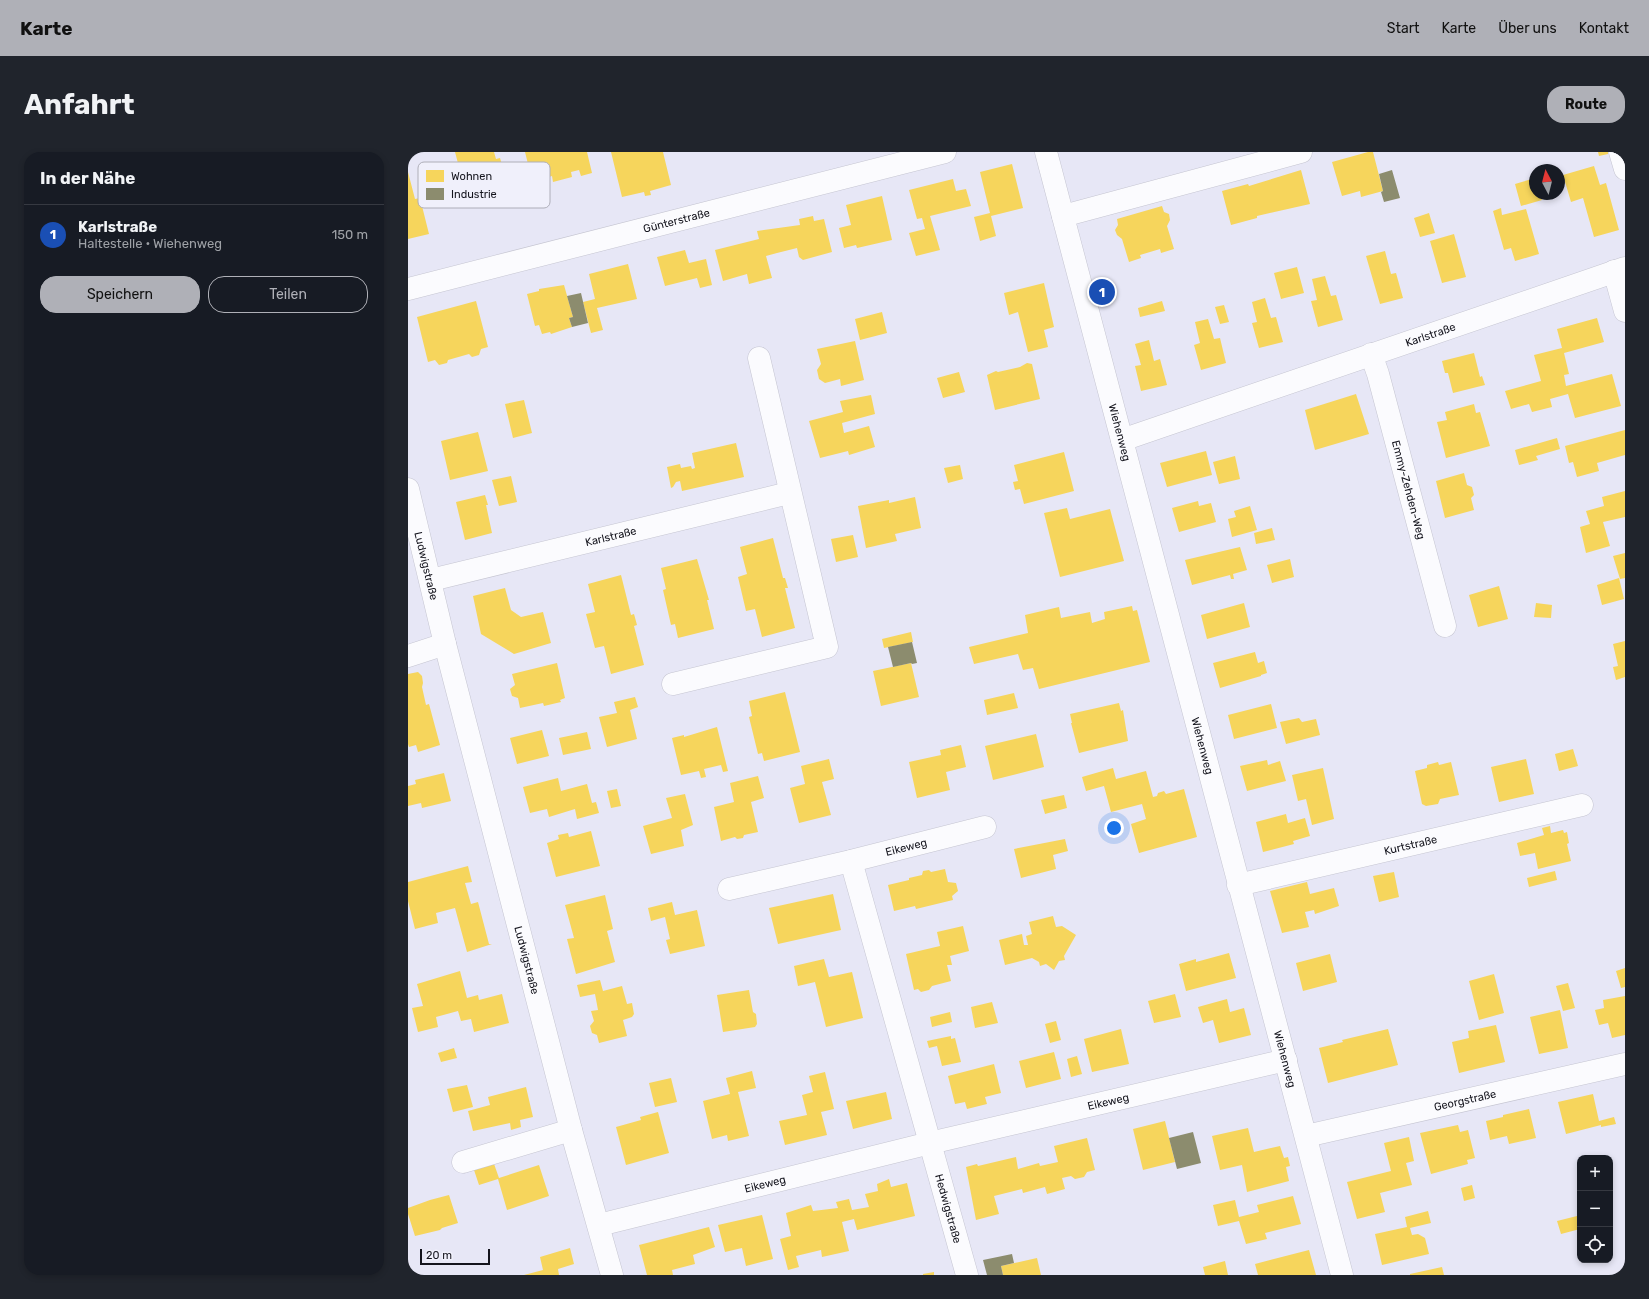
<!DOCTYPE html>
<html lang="de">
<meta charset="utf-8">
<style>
body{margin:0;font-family:Rubik,sans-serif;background:#20242c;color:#f1f3f6}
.controls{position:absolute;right:12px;bottom:12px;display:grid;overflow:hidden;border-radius:8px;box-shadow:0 2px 6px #0003}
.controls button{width:36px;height:36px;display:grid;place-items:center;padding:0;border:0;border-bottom:1px solid #363941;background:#171b24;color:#f1f3f6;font:20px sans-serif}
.compass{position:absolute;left:1121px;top:12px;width:36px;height:36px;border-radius:50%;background:#171b24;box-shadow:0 2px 6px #0003;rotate:353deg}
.scale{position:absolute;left:12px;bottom:10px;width:70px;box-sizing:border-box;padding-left:4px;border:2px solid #14141d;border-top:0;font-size:11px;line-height:14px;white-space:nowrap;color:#14141d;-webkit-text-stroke:3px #f0f0fb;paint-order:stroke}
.you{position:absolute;left:706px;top:676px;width:14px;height:14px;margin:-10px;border:3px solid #fff;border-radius:50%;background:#1a73e8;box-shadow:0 0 0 6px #1a73e833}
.badge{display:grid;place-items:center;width:26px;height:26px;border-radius:50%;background:#afb0b7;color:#fff;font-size:13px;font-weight:700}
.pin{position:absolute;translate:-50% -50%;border:2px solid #fff;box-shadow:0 1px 4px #0006}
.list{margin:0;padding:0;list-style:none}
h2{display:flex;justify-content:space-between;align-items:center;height:52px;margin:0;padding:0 16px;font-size:17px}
h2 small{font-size:13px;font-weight:400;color:#9ea1a6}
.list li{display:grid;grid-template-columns:26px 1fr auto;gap:12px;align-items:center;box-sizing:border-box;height:60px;padding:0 16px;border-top:1px solid #363941}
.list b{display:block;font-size:15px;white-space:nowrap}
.list p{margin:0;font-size:13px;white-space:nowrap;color:#9ea1a6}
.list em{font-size:13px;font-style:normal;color:#9ea1a6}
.actions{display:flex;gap:8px;padding:12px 16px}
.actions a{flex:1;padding:9px 0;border:1px solid #afb0b7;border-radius:16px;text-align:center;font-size:14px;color:#afb0b7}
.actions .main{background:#afb0b7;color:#111}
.icon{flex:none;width:22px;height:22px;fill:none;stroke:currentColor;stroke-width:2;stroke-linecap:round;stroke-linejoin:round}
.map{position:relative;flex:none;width:1217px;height:1123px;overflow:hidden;border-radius:16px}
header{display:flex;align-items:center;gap:24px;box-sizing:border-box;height:56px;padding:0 20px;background:#afb0b7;color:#111}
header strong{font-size:19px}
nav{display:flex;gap:22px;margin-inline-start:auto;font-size:14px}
.intro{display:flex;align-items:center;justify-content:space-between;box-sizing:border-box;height:96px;padding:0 24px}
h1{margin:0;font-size:28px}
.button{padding:10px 18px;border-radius:16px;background:#afb0b7;color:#111;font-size:14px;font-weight:700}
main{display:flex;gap:24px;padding:0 24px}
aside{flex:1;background:#171b24;border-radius:16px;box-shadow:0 2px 6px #0003}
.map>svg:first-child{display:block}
.homes{fill:#f6d55c}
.industry{fill:#8c8c6e}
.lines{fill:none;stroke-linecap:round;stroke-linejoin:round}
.minor-casing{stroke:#c5c5d1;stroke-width:23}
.minor{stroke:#fbfbfe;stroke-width:22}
.labels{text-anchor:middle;stroke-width:4;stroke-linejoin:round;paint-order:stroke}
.street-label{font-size:11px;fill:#14141d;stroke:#f0f0fb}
.key{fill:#f0f0fb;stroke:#aeaeb8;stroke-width:1}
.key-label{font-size:11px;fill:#14141d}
</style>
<header>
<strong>Karte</strong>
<nav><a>Start</a><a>Karte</a><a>Über uns</a><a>Kontakt</a></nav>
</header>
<div class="intro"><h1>Anfahrt</h1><a class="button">Route</a></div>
<main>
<aside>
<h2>In der Nähe<small></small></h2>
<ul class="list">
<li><span class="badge" style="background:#1a4fb4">1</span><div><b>Karlstraße</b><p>Haltestelle · Wiehenweg</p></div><em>150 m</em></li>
</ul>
<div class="actions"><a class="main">Speichern</a><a>Teilen</a></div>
</aside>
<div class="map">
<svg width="1217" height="1123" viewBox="0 0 1217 1123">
<rect width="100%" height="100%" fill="#e7e7f6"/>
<path class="homes" d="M47,0H86L88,7L92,6L95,16L91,17L96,38L87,40L83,48L76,43L62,47L59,33L56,34Z
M117,0H179L184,21L173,24L171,18L163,20L164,25L145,30L144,24L135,27L137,33L126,36Z
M203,0H255L263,33L242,39L243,43L237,44L236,40L214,45Z
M960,0H965L975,39L953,45L952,39L934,44L924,10Z
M1190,0H1200V2L1191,4Z
M604,12L615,56L583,64L588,84L572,89L566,65L582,61L572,20Z
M1186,14L1192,33L1198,31L1211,78L1186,85L1175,46L1163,50L1155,23Z
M893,18L902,52L849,64V66L823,73L814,39L840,32L841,34Z
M0,20L7,47L12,46L21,82L0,87Z
M1127,26V42H1132L1134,48L1113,54L1107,32Z
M545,27L548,39L558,37L563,54L522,64L532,98L508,104L501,81L517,77L514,66L509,67L501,38Z
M474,44L484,88L449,96L448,93L436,96L431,76L443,73L438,53Z
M754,54L756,60L761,62L762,68L759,74L766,97L753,101L752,97L732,103L733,106L721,110L714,87L709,83L707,78L710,73L709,67Z
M1093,56L1094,63L1118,57L1131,102L1107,109L1103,96L1096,98L1085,59Z
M1021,61L1027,81L1012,85L1006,66Z
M405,64L406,69L416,67L424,100L395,108L391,105L389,96L369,101L358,104L364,126L341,132L339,122L315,129L307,98L351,87L349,79L392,73L391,67Z
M1046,82L1058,125L1034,131L1022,89Z
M277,98L281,111L298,107L304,133L292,136L289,126L257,134L249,105Z
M977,99L983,122L988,121L995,146L972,152L958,104Z
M220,112L229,147L189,156L195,178L183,181L175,150L187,147L181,122Z
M889,115L896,141L873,147L866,121Z
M917,124L923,144L928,143L935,168L910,175L903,149L909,148L904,127Z
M636,131L646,175L636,178L640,195L620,200L610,160L601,163L596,141Z
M156,133L165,165L161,166L164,175L143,182L142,180L134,182L131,173L127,174L119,142L131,139V137Z
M857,146L863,166L868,165L875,190L851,196L844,171L849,170L844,150Z
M68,149L80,195L73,197L71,203L64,205L61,202L40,208L39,211L31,213L27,208L20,210L9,165Z
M754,149L757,159L732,165L730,156Z
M816,153L821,170L812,172L807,155Z
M474,160L479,181L452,188L447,167Z
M1189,166L1196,190L1156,201L1161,222L1156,223L1158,234L1204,222L1213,254L1167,266L1160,242L1142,247L1144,255L1124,260L1121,252L1103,257L1097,239L1133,229L1126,203L1154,196L1149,177Z
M800,167L806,187L812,186L818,211L793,218L786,193L792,191L787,170Z
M741,188L746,209L752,207L759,233L733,239L727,214L733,213L727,192Z
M447,189L456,228L433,234L432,227L417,231L411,227L409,218L413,212L409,197Z
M1066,201L1072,225L1074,224L1077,233L1045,241L1040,221H1037L1034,209Z
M619,211L624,212L632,247L587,258L579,223L588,219L590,220L612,215Z
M551,220L557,240L535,246L529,226Z
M948,242L961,282L907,298L897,258Z
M463,243L467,262L434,271L436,281L461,274L467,295L441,303L440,299L412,306L401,269L435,260L432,249Z
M116,248L124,281L105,286L97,252Z
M1066,252L1068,261L1072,260L1082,294L1038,306L1029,270L1039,268L1037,260Z
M1217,278V303L1189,311L1191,319L1169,325L1165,310L1161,311L1157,294Z
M70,280L80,319L42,328L33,289Z
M1149,286L1152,297L1128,304L1130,308L1111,313L1107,298Z
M328,291L336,325L274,339L272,329L268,330L265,335L263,336L259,315L272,312L273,316L283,314L284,317L287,316L284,301Z
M798,299L804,323L759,335L752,311Z
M656,300L666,339L616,352L612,337L607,338L605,330L610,329L606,313Z
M827,304L832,327L811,332L805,310Z
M552,313L555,327L540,331L536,316Z
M1056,321L1059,333L1064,335L1066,343L1063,346L1066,358L1037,366L1028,329Z
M103,324L109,350L91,354L84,328Z
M1217,339V365L1195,370L1202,394L1178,401L1172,375L1182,372L1178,359L1196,354L1194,345Z
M77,343L80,353H78L84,381L57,388L48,350Z
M507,345L513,376L487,382L489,389L458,396L450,354L481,348V351Z
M790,349L791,354L803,351L808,370L771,380L764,356Z
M842,354L849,378L824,385L820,367L828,365L826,359Z
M659,356L662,367L702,357L716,409L652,425L636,361Z
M864,376L867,388L848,392L846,381Z
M445,383L450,405L428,410L423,387Z
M365,386L375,426H377L380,436H377L387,476L354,485L347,457L338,459L330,425L339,422L332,395Z
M832,395L839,418L825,422L826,427H823L822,423L784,433L777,408Z
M1217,401V426L1212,427L1205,404Z
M289,407L301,448H299L306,477L270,486L267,472L263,473L255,438L258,437L253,416Z
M882,407L886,425L864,431L859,413Z
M213,423L223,463L226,462L229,473L226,474L236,513L203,522L196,494L187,496L178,462L187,460L180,432Z
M1211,426L1216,447L1194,453L1189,433Z
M1091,434L1100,467L1070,475L1061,443Z
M97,436L103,458L113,465L135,460L143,491L106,502L73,482L65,444Z
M836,451L842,475L799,487L793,463Z
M1128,451L1144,453L1143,466L1126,465Z
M724,454L725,459L729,458L742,510L631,537L625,516L615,518L610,502L566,512L561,495L620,481L617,463L651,455L653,466L682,460L684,471L697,467L696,460Z
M503,480L505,490L476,496L474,487Z
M1217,489V525L1208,528L1205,515L1210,514L1205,492Z
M847,500L850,511L856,509L859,521L853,523V524L812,536L805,511Z
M149,511L157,546L152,548L153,550L136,554L135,551L112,556L110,546L104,544L102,537L107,533L104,522Z
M503,511L511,545L473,554L465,519Z
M10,520L14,524L15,531L14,535L18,553L21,552L32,593L10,600L8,593L1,595L0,592V522Z
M377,540L392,600L356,609L354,601L350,602L341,565L344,564L341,549Z
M606,541L610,556L579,563L576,548Z
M227,545L230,555L222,558L229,587L199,595L191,565L209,561L206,550Z
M711,551L713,559L715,558L720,589L671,601L663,571H664L662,562Z
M863,552L869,576L826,587L820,563Z
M891,566L894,570L908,567L912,583L878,592L872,570Z
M309,575L320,619L315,620L313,613L296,617L298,625L293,626L291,619L273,623L264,586L276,583V585Z
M134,578L141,604L109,612L102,586Z
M179,580L183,597L155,603L151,586Z
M628,582L636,615L585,628L577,594Z
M553,593L558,615L538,620L542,638L509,646L501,610L533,603L532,598Z
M1165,597L1170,614L1151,619L1147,602Z
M421,607L426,627L414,630L423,663L391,671L382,636L397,632L393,614Z
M1118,607L1126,642L1091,650L1083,615Z
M859,608L860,613L872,609L878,629L839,639L832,614Z
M1030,610L1031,613L1043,610L1051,643L1032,647L1030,652L1018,654L1014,652L1007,619L1019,616V613Z
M705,616L708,627L738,619L745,645L749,644L750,641L756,639L758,642L776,637L789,685L731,701L723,672L738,667L734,652L703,660L696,634L678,639L674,625Z
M915,616L926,667L904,673L898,647L890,649L884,623Z
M36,621L43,649L14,656L13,651L0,654V634L8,632L7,628Z
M350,624L356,646L343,650L350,680L336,683L335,686L329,687L327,685L313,689L306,655L326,650L322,631Z
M150,626L153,639L179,632L184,651L188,650L191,661L169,667L167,657L141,665L139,657L122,661L115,635Z
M209,637L213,654L203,656L199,639Z
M277,642L285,673L273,678L276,694L243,702L235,674L264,666L258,646Z
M656,643L659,656L637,662L633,648Z
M878,662L880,671L897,666L902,684L885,689L886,692L855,700L848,670Z
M1142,674L1143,681L1155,678L1156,681L1159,680L1161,691L1159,692L1163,709L1130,717L1127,701L1112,704L1109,691L1136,683L1134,676Z
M183,679L192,714L148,725L139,691L151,687L150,683L160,681L161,685Z
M657,687L660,699L645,703L648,717L613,726L606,697Z
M60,714L64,730L57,731L63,752L70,750L81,792H84L59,800L47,756L28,761L30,771L7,777L0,749V730Z
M537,717L540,730L548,731L550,739L544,744L545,748L508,757L507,754L486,759L480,733L501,728V726L514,723L515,719L521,718L523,720Z
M1147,719L1149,728L1121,735L1119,726Z
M986,720L991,745L971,750L965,724Z
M899,730L902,742L926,736L931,754L907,762L906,758L897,760L901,775L874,781L862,739Z
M425,742L433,778L370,792L361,756Z
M197,743L205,777L199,779L207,810L168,822L159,787L166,786L157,753Z
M264,750L267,763L289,758L297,794L262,802L258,788L262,787L257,765L243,769L240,756Z
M645,764L648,775L654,774L668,783L656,804L657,808L651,809L646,818L638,812L632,814L631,810L624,806L597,813L591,788L614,782L616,793H620L618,784L624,782L621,770Z
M555,774L561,799L542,804L544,813H539L543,829L524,834L521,838L513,840L510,837L506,838L498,802L532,794L529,780Z
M821,801L828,826L778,839L771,812L788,807V810Z
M922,802L929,830L895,839L888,811Z
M416,807L421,825L444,820L455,866L418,875L407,830L390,834L386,814Z
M1217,816V835L1213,836L1208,819Z
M52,819L59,846L70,843L71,848L94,842L101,871L66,880L63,867L53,869L50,859L28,865L30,875L10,880L4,856L15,854L9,832Z
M1086,822L1096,861L1071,868L1061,829Z
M192,828L195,839L214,834L219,852L224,851L226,862L224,865L215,868L219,884L191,891L189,883L184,881L182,874L186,869L183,859L190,858L187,842L172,845L169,833Z
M1160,831L1167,856L1155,859L1148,834Z
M341,838L345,860L348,862L349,872L347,875L315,880L309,843Z
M767,842L773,865L746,871L740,849Z
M1217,844V883L1204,886L1200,871L1191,873L1187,858L1196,856L1195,848Z
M819,847L822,860L836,856L843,883L811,891L805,868L795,871L790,855Z
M584,850L590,871L567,876L563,855Z
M1152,858L1160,896L1131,902L1122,865Z
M542,860L544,870L524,875L522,865Z
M648,869L653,888L642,891L637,872Z
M1088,873L1097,910L1051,921L1044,890L1061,886L1060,879Z
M713,877L721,912L684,920L676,887Z
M980,877L990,913L920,931L911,896L935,890L934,888Z
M543,884V887L547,886L553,910L534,914L529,894L521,896L519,889Z
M46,896L49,906L33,910L30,901Z
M646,900L653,927L618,936L611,909Z
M669,904L674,922L663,925L659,907Z
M586,912L593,941L577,945L579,952L559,957L557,950L547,952L540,924Z
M344,919L348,936L330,940L341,984L320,989L319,983L304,987L295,949L322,942L318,926Z
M417,920L426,957L413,960L419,983L377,993L371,969L399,963L394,943L405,940L401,924Z
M263,926L269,950L247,955L241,931Z
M59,933L65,955L45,960L39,937Z
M118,935L125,965L112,968L113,975L103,978L102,971L65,979L60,959L82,953L80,945Z
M478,940L484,967L445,977L438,949Z
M1185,942L1191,969L1206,965L1208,972L1193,975V973L1158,982L1150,950Z
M1121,957L1128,986L1101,992L1099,984L1082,988L1078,969L1095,965V963Z
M250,960L261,1001L218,1013L208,975L233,968L232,965Z
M757,969L767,1010L735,1018L725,977Z
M1050,973L1052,980L1060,978L1067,1006L1059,1008L1060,1012L1023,1022L1012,981Z
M840,976L846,1000L872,994L876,1006L880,1005L882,1014L878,1015L881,1029L839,1040L834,1013L812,1018L804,984Z
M1001,985L1006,1009L998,1011L1004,1033L972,1041L977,1060L949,1067L939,1030L983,1019L976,991Z
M679,986L687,1018L679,1020L676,1025L667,1027L663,1024L654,1026L657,1037L639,1042L637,1035L615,1041L614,1037L586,1044L591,1062L568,1068L558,1015L569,1012L570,1014L608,1005L610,1017L631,1011L632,1014L650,1010L646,994Z
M85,1009L91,1026L131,1013L141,1044L99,1058L90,1027L71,1033L65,1015Z
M481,1027L483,1035L499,1031L507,1064L449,1078L446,1067L434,1070L441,1099L414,1105L413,1098L388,1104L391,1115L380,1118L372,1087L383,1084L378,1061L403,1053L405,1059L430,1056L428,1050L441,1047L444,1058L461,1055L457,1042L470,1039L469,1032Z
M1064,1033L1067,1046L1056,1049L1053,1036Z
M41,1043L50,1071L34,1076L32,1078L7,1084L0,1062V1056L22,1048Z
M885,1044L893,1072L857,1081L859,1087L838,1092L831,1069L810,1074L805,1053L827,1048L831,1065L851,1060L849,1053Z
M1020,1059L1023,1071L1002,1076L1004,1083L1010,1082L1017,1086L1021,1102L974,1113L967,1082L999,1075L997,1065Z
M354,1063L365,1107L338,1114L334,1096L317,1100L310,1073Z
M1169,1064L1172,1077L1153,1082L1149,1069Z
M301,1075L307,1095L285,1103L287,1112L264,1118L265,1123H239L231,1093Z
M162,1096L166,1112L150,1117L151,1123H116L135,1118L132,1105Z
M901,1098L908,1123H850L847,1112Z
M629,1106L633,1123H595L593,1114Z
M817,1109L820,1123H797L795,1115Z
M1034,1115L1036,1123H1002V1122Z
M526,1120V1123H515V1122Z"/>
<path class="industry" d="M984,18L992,46L976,50L973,40L975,39L971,22Z
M173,141L180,171L164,175L161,166L165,165L159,144Z
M504,490L509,511L504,512L503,511L485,515L480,495Z
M785,980L793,1011L769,1017L761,986Z
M604,1102L606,1111L593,1114L595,1123H579L575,1108Z"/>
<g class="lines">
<defs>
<g id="minor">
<path id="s1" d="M638,0L934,1123"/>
<path d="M1212,0L1217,17"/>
<path d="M655,64L893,0"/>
<path d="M1206,119L1217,159"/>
<path id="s2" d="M0,137L537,0"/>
<path id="s3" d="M963,202L970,222L1037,474"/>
<path id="s4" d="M714,288L1217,116"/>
<path id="s5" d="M0,337L37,492L163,978L204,1123"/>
<path id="s6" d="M23,428L381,341"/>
<path d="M0,504L37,492"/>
<path d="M265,532L419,495L351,206"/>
<path id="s7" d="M443,709L559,1123"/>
<path id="s8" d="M830,733L1174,653"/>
<path id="s9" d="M321,737L443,709L577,675"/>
<path id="s10" d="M898,984L1217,912"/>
<path d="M55,1010L163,978"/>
<path id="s11" d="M191,1073L522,991L878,908"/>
</g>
</defs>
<use href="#minor" class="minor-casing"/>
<use href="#minor" class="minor"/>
</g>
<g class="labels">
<g class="street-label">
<text dy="4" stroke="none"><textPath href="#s2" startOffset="277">Günterstraße</textPath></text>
<text dy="4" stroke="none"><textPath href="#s4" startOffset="326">Karlstraße</textPath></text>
<text dy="4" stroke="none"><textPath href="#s1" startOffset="290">Wiehenweg</textPath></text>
<text dy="4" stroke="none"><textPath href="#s3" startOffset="141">Emmy-Zehden-Weg</textPath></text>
<text dy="4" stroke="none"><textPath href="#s6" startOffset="185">Karlstraße</textPath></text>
<text dy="4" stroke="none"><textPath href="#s5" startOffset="79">Ludwigstraße</textPath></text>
<text dy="4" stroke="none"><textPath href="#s1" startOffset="614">Wiehenweg</textPath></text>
<text dy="4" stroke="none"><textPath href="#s8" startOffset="177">Kurtstraße</textPath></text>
<text dy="4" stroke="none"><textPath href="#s9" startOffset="182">Eikeweg</textPath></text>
<text dy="4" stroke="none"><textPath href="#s5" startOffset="486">Ludwigstraße</textPath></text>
<text dy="4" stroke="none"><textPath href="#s1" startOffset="938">Wiehenweg</textPath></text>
<text dy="4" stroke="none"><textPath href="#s10" startOffset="163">Georgstraße</textPath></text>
<text dy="4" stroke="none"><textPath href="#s11" startOffset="524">Eikeweg</textPath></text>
<text dy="4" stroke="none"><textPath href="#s11" startOffset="171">Eikeweg</textPath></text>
<text dy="4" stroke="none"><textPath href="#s7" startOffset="361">Hedwigstraße</textPath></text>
</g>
</g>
<rect x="10" y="10" width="132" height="46" rx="6" class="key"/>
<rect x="18" y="18" width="18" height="12" fill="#f6d55c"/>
<rect x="18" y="36" width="18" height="12" fill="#8c8c6e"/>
<g class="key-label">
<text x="43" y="28">Wohnen</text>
<text x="43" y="46">Industrie</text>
</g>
</svg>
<div class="controls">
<button>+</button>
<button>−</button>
<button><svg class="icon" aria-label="locate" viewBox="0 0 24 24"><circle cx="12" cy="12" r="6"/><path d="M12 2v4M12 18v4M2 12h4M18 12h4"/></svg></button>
</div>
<svg class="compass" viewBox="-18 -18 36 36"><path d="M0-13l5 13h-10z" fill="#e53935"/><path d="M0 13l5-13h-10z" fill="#9ea1a6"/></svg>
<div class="scale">20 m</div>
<div class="you"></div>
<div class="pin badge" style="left:694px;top:140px;background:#1a4fb4">1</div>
</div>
</main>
